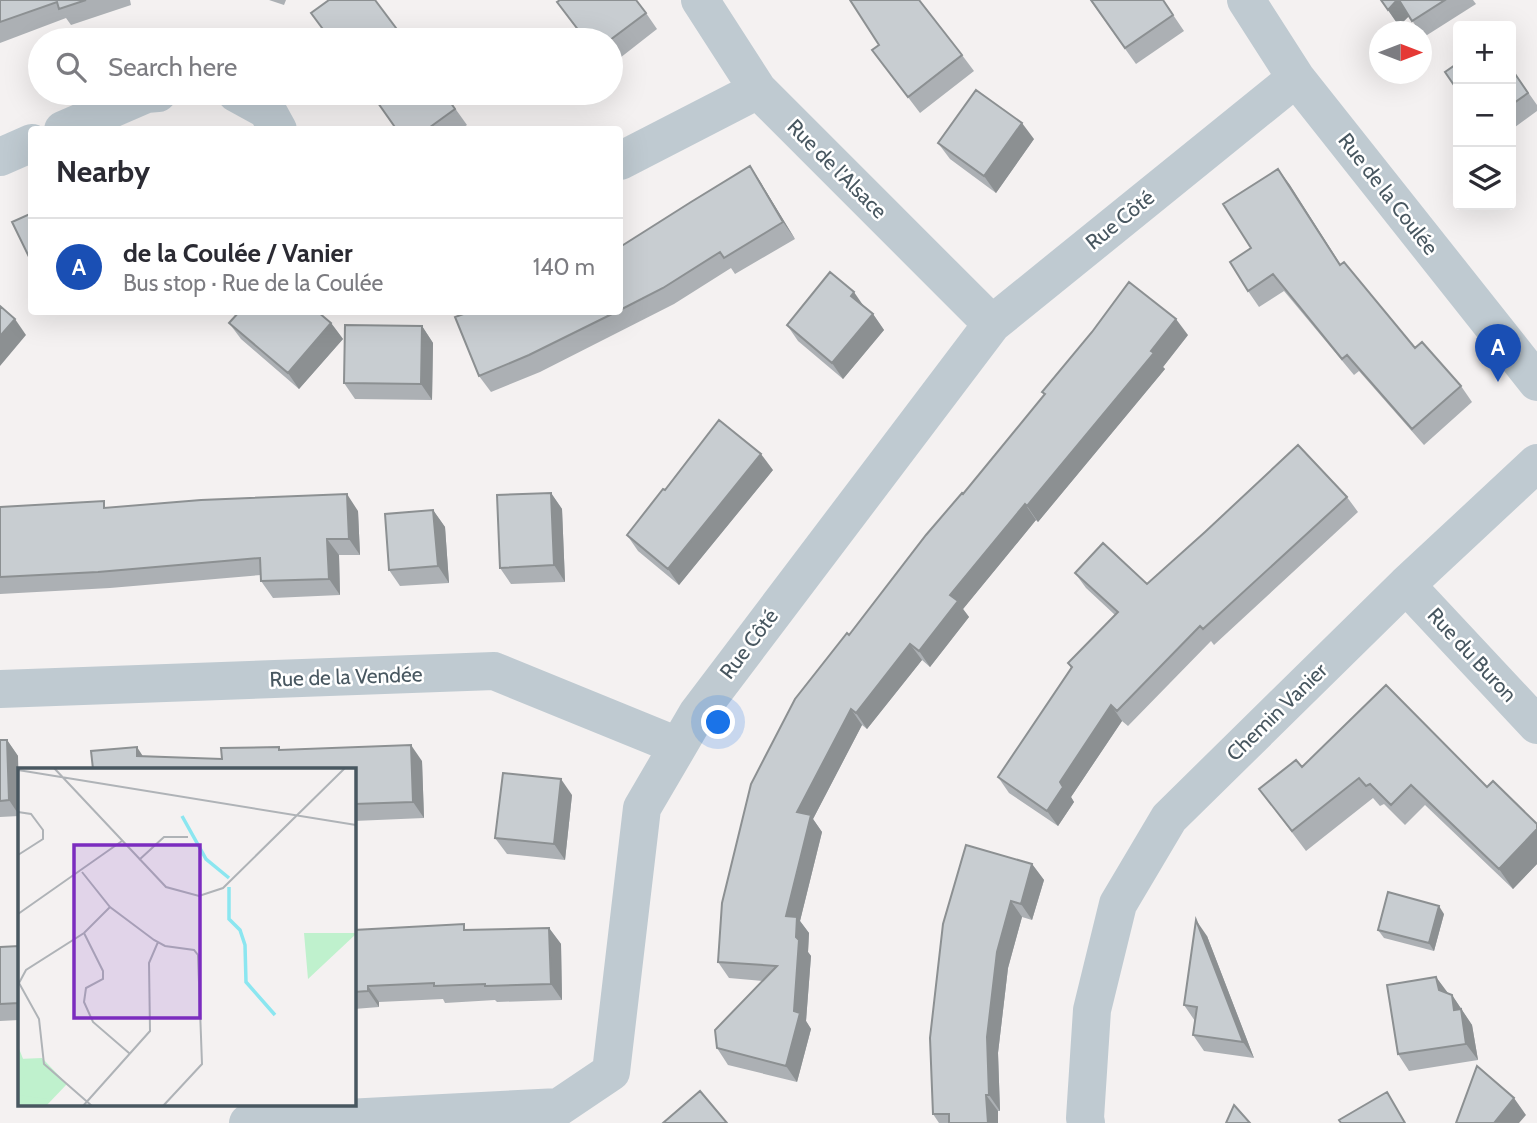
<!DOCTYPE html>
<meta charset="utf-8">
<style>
body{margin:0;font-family:Cabin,sans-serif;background:#f2f2f3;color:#2b2b33}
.controls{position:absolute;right:21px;top:21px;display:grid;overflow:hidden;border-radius:7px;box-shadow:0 7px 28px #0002}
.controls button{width:63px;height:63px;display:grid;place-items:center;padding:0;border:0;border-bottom:2px solid #e1e1e2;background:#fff;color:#2b2b33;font:35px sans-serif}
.compass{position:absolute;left:1369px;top:21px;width:63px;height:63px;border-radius:50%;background:#fff;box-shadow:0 7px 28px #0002;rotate:90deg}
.you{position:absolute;left:719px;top:723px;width:24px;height:24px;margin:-18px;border:5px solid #fff;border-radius:50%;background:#1a73e8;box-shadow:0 0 0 10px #1a73e833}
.badge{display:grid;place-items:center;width:46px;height:46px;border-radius:50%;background:#7c3aed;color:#fff;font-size:23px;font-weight:700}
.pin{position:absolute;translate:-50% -58px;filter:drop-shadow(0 2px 4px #0008)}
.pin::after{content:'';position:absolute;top:37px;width:24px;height:21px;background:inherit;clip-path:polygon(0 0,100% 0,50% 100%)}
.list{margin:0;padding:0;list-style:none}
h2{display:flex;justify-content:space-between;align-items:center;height:91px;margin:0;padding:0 28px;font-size:30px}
h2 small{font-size:23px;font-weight:400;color:#7c7c81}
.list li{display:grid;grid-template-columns:46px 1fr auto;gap:21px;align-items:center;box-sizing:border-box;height:98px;padding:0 28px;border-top:2px solid #e1e1e2}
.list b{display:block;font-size:26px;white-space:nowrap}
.list p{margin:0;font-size:23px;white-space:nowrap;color:#7c7c81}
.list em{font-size:23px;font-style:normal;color:#7c7c81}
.icon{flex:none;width:38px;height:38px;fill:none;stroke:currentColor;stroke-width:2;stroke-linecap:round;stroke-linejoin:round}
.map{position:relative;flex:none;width:1537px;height:1123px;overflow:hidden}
.search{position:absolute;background:#fff;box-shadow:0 7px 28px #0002;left:28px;top:28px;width:595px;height:77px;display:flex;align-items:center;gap:18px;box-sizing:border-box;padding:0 24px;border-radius:38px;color:#7c7c81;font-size:26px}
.panel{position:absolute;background:#fff;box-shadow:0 7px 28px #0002;left:28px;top:126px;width:595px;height:189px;border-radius:7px}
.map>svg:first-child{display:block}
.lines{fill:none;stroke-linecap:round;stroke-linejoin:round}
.minor{stroke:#bfcad1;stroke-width:38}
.wall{fill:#acb0b4}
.shaded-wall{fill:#8c9092}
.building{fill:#c8cdd1;stroke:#8c9092;stroke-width:2}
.labels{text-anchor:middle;stroke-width:5;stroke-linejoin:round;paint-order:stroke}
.street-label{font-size:21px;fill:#485760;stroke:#fff}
.inset-river{fill:none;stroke:#8be6f0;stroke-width:3.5}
.inset-road{fill:none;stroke:#afb3b7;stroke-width:2}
.view{fill:#7b2cbf;fill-opacity:0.15;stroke:#7b2cbf;stroke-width:3.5}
.inset-edge{fill:none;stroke:#485760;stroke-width:3.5}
</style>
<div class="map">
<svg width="1537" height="1123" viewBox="0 0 1537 1123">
<rect width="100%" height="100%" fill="#f4f1f1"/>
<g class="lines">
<path class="minor" d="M700,0L758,90L992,324
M1246,0L1296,78L1537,382
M236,93L267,110L278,130
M63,130L146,94L158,93
M0,157L32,143
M620,161L758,90
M1406,585L1537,725
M0,689L494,671L678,746
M248,1123L559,1107L611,1072L642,808L697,714L992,324L1296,78
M1086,1123L1085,1118L1092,1010L1118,904L1169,818L1406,585L1537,463"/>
</g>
<path class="wall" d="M0,0H130L131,5L71,25L66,18L0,43Z
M269,0H286L284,5Z
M1090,0H1163L1184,31L1136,64Z
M1381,0H1473L1476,4L1424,37L1422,34V32H1420L1409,16L1399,26Z
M557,2L646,13L657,29L611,65V40H585Z
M879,45L962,55L974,71L920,113L872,50Z
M1511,68L1537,105V111L1511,130Z
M444,93L467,125L460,130H397Z
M1034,139L996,193L950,159L938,143Z
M750,166L761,183L795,239L735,274L731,268L674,304L540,372L491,392L479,376L469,312H620V247Z
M1278,169L1340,265L1415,348L1461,386L1472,402L1424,445L1359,371L1354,375L1284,291L1259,307L1248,291L1251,248Z
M873,314L884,330L843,379L798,341L787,325Z
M229,323H331L343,339L299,389L241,339Z
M422,326L433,343L432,400L355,399L344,383Z
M1188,335L1163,367L1165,369L1038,522L1036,520L963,609L969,617L930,667L922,660L867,729L862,725L813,819L822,832L800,921L809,933L808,952L811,956L806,1021L811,1029L797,1082L728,1065L717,1048L763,981L729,978L718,962L849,635L1044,395L1042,392Z
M773,470L679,585L638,551L627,535L665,490Z
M551,493L562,509L565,582L511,584L500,568Z
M1347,497L1358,512L1214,645L1211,641L1128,726L1122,721L1071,797L1074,802L1058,826L1009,793L998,777L1071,668L1068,663L1115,615L1086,588L1075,573L1147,584Z
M0,507L358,511L360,555H339L340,595L273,598L261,581V575L110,588L0,594Z
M433,510L445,527L449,583L400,586L389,570Z
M0,740H7L18,756L19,816L0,817Z
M281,750L422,761L424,818L354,821V769H93L143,756L222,759Z
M1302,767L1487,787L1537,824V864L1513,889L1425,805L1405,825L1384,804L1380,806L1373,798L1306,851L1259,789Z
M572,795L565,860L507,854L495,838Z
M966,845L1032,864L1044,880L1032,920L1022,917L1008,968L998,1053L1000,1111H998V1123H939L933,1114Z
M1444,914L1434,951L1384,938L1378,930Z
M549,928L561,944L562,1000L497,1002L495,1000L445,1003L443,999L379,1002V1007L354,1009V930H468Z
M1207,936L1254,1058L1204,1051L1193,1035L1195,1021L1184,1005Z
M19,946V1020L0,1021V947Z
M1436,977L1447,993L1452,995L1472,1025L1478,1060L1409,1071L1398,1054Z"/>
<path class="shaded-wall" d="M1397,0H1399L1410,15L1399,26L1388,10Z
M1022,123L1034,139L996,193L984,176Z
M750,166L761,183L795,239L783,222Z
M1278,169L1290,185L1351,281L1340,265Z
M854,292L865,308L851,296Z
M873,314L884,330L843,379L832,363Z
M15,319L26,335L0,366V336Z
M1176,319L1188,335L1163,367L1165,369L1038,522L1027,506Z
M331,323L343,339L299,389L288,373Z
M422,326L433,343L432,400L421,384Z
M761,454L773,470L679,585L668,569Z
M551,493L562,509L565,582L554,565Z
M347,494L358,511L360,555L349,539Z
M1025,504L1036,520L963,609L969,617L930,667L919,651L950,595Z
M433,510L445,527L449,583L438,566Z
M327,539L339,555L340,595L329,579Z
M910,644L922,660L867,729L856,713Z
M1111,705L1122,721L1071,797L1074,802L1058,826L1047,811L1060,782Z
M851,709L862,725L813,819L822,832L800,921L809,933L808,952L811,956L806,1021L811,1029L797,1082L786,1066L794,1011L796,937L786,916L797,812Z
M7,740L18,756L19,815L9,800Z
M411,745L422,761L424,818L413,802Z
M137,747L148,764L137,756Z
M561,779L572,795L565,860L554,844Z
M1537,829V864L1513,889L1499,869Z
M1032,864L1044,880L1032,920L1021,904Z
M1011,901L1022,917L1008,968L998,1053L1000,1111L989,1095L987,1037L997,952Z
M1439,906L1444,914L1434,951L1429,943Z
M1196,920L1207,936L1254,1058L1243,1042Z
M549,928L561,944L562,1000L551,984Z
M1436,977L1448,993L1439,990Z
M368,986L379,1002V1007L368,991Z
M1452,995L1472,1025L1478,1060L1466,1044L1454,1010Z
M986,1095L998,1111V1123H988Z
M1514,1098L1526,1115L1519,1123H1494Z"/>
<path class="building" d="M0,0H86L59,9L57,2L0,22Z
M329,0H375L405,40H331L311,13Z
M560,0H636L646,13L610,40H586L557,2Z
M850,0H919L962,55L908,97L872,50L879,45Z
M1091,0H1163L1173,15L1125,48Z
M1381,0H1397L1388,10Z
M1399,0H1445L1412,21Z
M1458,63V91L1445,72Z
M1511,68L1528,93L1511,105Z
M976,90L1022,123L984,176L938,143Z
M371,93H444L455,109L426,130H397Z
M750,166L783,222L724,258L720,252L663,288L620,310V247L691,202Z
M1278,169L1340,265L1344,262L1415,348L1422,342L1461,386L1412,429L1347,355L1342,359L1273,274L1248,291L1230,262L1251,248L1223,204Z
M32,213V263L12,222Z
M830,272L854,292L851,296L873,314L832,363L787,325Z
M1129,282L1176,319L1151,351L1154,353L1027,506L1025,504L950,595L958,601L919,651L910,644L856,713L851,709L797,812L811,815L786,916L797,917L796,937L799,940L794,1011L800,1013L786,1066L717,1048L715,1030L777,966L718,962L722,903L751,784L795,699L847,633L849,635L926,535L962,493L963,494L1045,394L1042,392L1092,332Z
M0,306L15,319L0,336Z
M239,312H318L331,323L288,373L229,323Z
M469,312H616L529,355L479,376L455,317Z
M345,325L422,326L421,384L344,383Z
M719,420L761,454L668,569L627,535L663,489L665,490Z
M1298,445L1347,497L1203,629L1200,626L1117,711L1111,705L1060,782L1063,787L1047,811L998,777L1072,667L1068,663L1118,612L1075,573L1103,543L1147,584L1205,532Z
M551,493L554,565L500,568L497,495Z
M347,494L349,539H327L329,579L261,581L260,558L98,572L0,577V507L104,501V508L201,500Z
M433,510L438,566L389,570L385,514Z
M1386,685L1487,787L1493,781L1537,824V829L1499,869L1411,785L1391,805L1370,784L1366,786L1359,778L1292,831L1259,789L1296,760L1302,767Z
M0,740H7L9,800L0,801Z
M411,745L413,802L354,804V769H93L91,751L137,747V756L222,759L221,748L279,747V750Z
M503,773L561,779L554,844L495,838Z
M966,845L1032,864L1021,904L1011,901L997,952L987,1037L989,1095H986L988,1123H949V1114H933L930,1038L943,924Z
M1388,892L1439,906L1429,943L1378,930Z
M1196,920L1243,1042L1193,1035L1197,1007L1184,1005Z
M464,924V930L549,928L551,984L485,986V984L434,986V983L368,986V991L354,992V930Z
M19,946V1003L0,1004V947Z
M1436,977L1439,990L1452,995L1454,1010L1461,1009L1466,1044L1398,1054L1387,985Z
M1477,1066L1514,1098L1494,1123H1456Z
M700,1091L727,1123H663Z
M1387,1092L1405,1123H1341L1339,1120Z
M1234,1105L1250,1123H1226Z"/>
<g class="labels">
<g class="street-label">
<text transform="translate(837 169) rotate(45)" y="7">Rue de l'Alsace</text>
<text transform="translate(1388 194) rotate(52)" y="7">Rue de la Coulée</text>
<text transform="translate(1120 220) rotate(-39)" y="7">Rue Côté</text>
<text transform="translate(749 644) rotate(-53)" y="7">Rue Côté</text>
<text transform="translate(1472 655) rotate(47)" y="7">Rue du Buron</text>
<text transform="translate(346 677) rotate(-2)" y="7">Rue de la Vendée</text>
<text transform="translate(1277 712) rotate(-44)" y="7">Chemin Vanier</text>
</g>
</g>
<g transform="translate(18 768)">
<rect width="338" height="338" fill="#f4f1f1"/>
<path d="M24,290L49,316L28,338H0V291Z" fill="#bff1cd"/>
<path d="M286,165H338V166L290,211ZM0,278L9,301L0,327L30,331L23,338H0Z" fill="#bff1cd"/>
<path class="inset-river" d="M164,48L188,91L211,110M211,119V151L222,162L227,177L228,214L257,247"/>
<path class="inset-road" d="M36,0L148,119L181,128L205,120L327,0M0,2L338,57M0,44L13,46L25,62V71L0,87M121,92L146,69H170M64,104L92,139L136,172L147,178L176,182L180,187L184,296L145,338M0,146L104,73M66,165L85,203V211L68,220L66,234L75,254L111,285M65,338L132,263L131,195L140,174M74,338L26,296L21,251L1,215L8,202L66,165L92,139"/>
<path class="view" d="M56,77H182V250H56Z"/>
<rect width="338" height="338" class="inset-edge"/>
</g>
</svg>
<div class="controls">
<button>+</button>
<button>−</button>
<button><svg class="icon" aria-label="layers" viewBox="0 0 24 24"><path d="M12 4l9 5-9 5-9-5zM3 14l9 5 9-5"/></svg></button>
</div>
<svg class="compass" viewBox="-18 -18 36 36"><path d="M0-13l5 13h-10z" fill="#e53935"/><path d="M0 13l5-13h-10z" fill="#7c7c81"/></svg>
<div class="you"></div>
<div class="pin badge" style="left:1498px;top:382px;background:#1a4fb4">A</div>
<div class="search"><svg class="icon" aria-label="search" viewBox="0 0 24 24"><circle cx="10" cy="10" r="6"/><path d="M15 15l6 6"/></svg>Search here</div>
<section class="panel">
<h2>Nearby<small></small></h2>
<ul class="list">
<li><span class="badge" style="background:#1a4fb4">A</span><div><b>de la Coulée / Vanier</b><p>Bus stop · Rue de la Coulée</p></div><em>140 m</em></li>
</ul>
</section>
</div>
